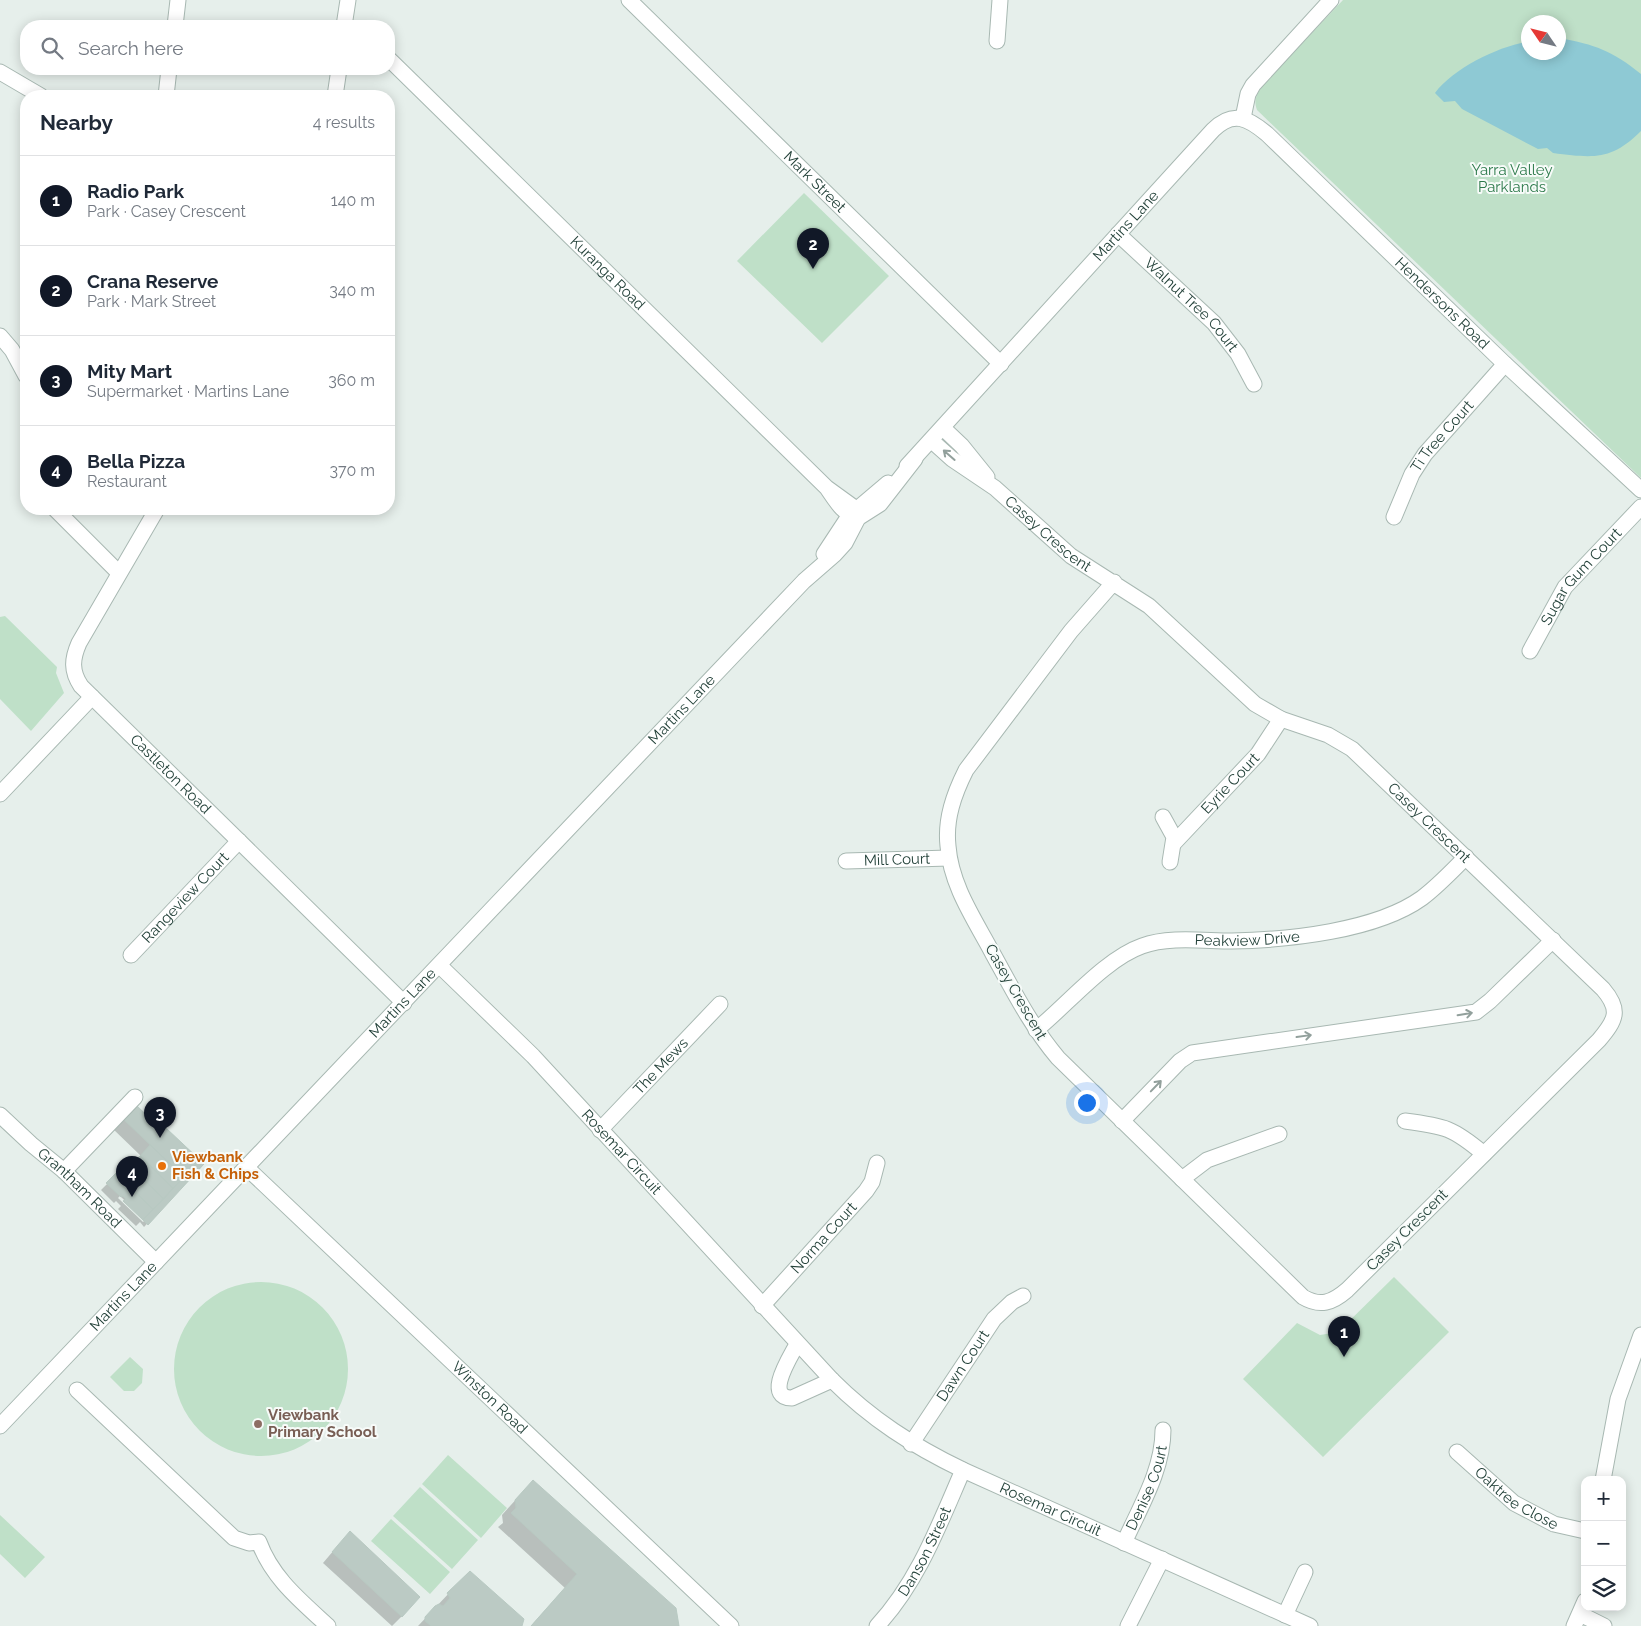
<!DOCTYPE html>
<meta charset="utf-8">
<style>
body{margin:0;font-family:Raleway,sans-serif;background:#f6f6f7;color:#1f2937}
.controls{position:absolute;right:15px;bottom:15px;display:grid;overflow:hidden;border-radius:10px;box-shadow:0 2px 12px #0003}
.controls button{width:45px;height:45px;display:grid;place-items:center;padding:0;border:0;border-bottom:1px solid #e0e1e3;background:#fff;color:#1f2937;font:25px sans-serif}
.compass{position:absolute;left:1521px;top:15px;width:45px;height:45px;border-radius:50%;background:#fff;box-shadow:0 2px 12px #0003;rotate:305deg}
.you{position:absolute;left:1086px;top:1102px;width:18px;height:18px;margin:-12px;border:4px solid #fff;border-radius:50%;background:#1a73e8;box-shadow:0 0 0 8px #1a73e833}
.badge{display:grid;place-items:center;width:32px;height:32px;border-radius:50%;background:#111827;color:#fff;font-size:16px;font-weight:700}
.pin{position:absolute;translate:-50% -41px;filter:drop-shadow(0 1px 2px #0008)}
.pin::after{content:'';position:absolute;top:26px;width:18px;height:15px;background:inherit;clip-path:polygon(0 0,100% 0,50% 100%)}
.list{margin:0;padding:0;list-style:none}
h2{display:flex;justify-content:space-between;align-items:center;height:65px;margin:0;padding:0 20px;font-size:21px}
h2 small{font-size:16px;font-weight:400;color:#747a83}
.list li{display:grid;grid-template-columns:32px 1fr auto;gap:15px;align-items:center;box-sizing:border-box;height:90px;padding:0 20px;border-top:1px solid #e0e1e3}
.list b{display:block;font-size:19px;white-space:nowrap}
.list p{margin:0;font-size:16px;white-space:nowrap;color:#747a83}
.list em{font-size:16px;font-style:normal;color:#747a83}
.icon{flex:none;width:28px;height:28px;fill:none;stroke:currentColor;stroke-width:2;stroke-linecap:round;stroke-linejoin:round}
.map{position:relative;flex:none;width:1641px;height:1626px;overflow:hidden}
.search{position:absolute;background:#fff;box-shadow:0 2px 12px #0003;left:20px;top:20px;width:375px;height:55px;display:flex;align-items:center;gap:12px;box-sizing:border-box;padding:0 18px;border-radius:20px;color:#747a83;font-size:19px}
.panel{position:absolute;background:#fff;box-shadow:0 2px 12px #0003;left:20px;top:90px;width:375px;height:425px;border-radius:20px}
.map>svg:first-child{display:block}
.green{fill:#bfe0c8;fill-rule:evenodd}
.water{fill:#8ec9d4}
.shadow{fill:#0003;fill-rule:evenodd}
.building{fill:#bbcac4;stroke:#b8c9c2}
.lines{fill:none;stroke-linecap:round;stroke-linejoin:round}
.minor-casing{stroke:#a8b8b2;stroke-width:17}
.minor{stroke:#fff;stroke-width:15}
.oneway{stroke:#92a09c}
.food-dot{fill:#e8710a;stroke:#f7fbf9;stroke-width:2}
.education-dot{fill:#8d6e63;stroke:#f7fbf9;stroke-width:2}
.labels{text-anchor:middle;stroke-width:4;stroke-linejoin:round;paint-order:stroke}
.park-label{font-size:15px;fill:#2d7a4b;stroke:#f7fbf9}
.street-label{font-size:15px;fill:#24423a;stroke:#f7fbf9}
.food-label{font-size:15px;font-weight:bold;fill:#c56008;stroke:#f7fbf9;text-anchor:start}
.education-label{font-size:15px;font-weight:bold;fill:#785e54;stroke:#f7fbf9;text-anchor:start}
</style>
<div class="map">
<svg width="1641" height="1626" viewBox="0 0 1641 1626">
<rect width="100%" height="100%" fill="#e6efeb"/>
<path class="green" d="M1343,0H1641V478L1257,110C1253,99 1257,94 1263,85ZM1528,22H1558V52H1528Z
M804,193L889,276L822,343L737,261Z
M5,616L57,667L56,673L64,693L31,731L0,699V617Z
M1394,1277L1449,1332L1323,1457L1243,1379L1297,1323L1320,1335L1338,1332Z
M174 1369a87 87 0 1 1 174 0a87 87 0 1 1-174 0Z
M130,1357L143,1369L142,1383L134,1391H124L110,1377Z
M448,1455L507,1508L481,1538L422,1484Z
M420,1487L478,1540L452,1569L393,1516Z
M0,1515L45,1557L25,1578L0,1554Z
M391,1519L450,1572L430,1594L371,1541Z"/>
<path class="water" d="M1559,38C1596,45 1611,50 1641,74V131C1611,161 1593,158 1553,153L1547,148L1538,149L1462,109L1455,101L1444,102L1435,93C1453,69 1498,46 1528,42V52H1558Z"/>
<path class="shadow" d="M135,1105L163,1133L203,1165L144,1227L140,1222L136,1226L118,1209L121,1206L116,1201L114,1203L101,1190L116,1175L119,1179L141,1156L112,1128ZM120,1196L145,1220L143,1222L118,1198Z
M520,1495L677,1626H531L565,1588L498,1527L503,1523L502,1515Z
M340,1543L402,1616L392,1626L323,1563Z
M468,1573H471L519,1626H418Z"/>
<path class="building" d="M135,1104L163,1131L166,1128L200,1160L184,1177L121,1117Z
M150,1145L184,1177L173,1188L140,1156Z
M140,1156L173,1188L164,1199L129,1166Z
M200,1160L204,1164L148,1225L143,1220Z
M129,1166L164,1199L153,1209L119,1177Z
M116,1173L153,1209L143,1220L123,1201L126,1199L123,1196L121,1197L106,1183Z
M533,1480L676,1608L679,1626H531L577,1574L511,1513L516,1508L515,1500Z
M350,1531L420,1597L402,1617L332,1552Z
M470,1571L524,1619L522,1626H431L425,1621V1617L435,1606L439,1604L443,1606L450,1598L447,1593Z"/>
<g class="lines">
<defs>
<g id="minor">
<path id="s1" d="M629,0L1001,364"/>
<path d="M175,26L178,0"/>
<path d="M344,26L348,0"/>
<path d="M997,41L1000,0"/>
<path id="s2" d="M389,59L827,488C836,501 843,514 858,518L856,509L827,488"/>
<path d="M0,72L41,96"/>
<path d="M166,96L169,69"/>
<path d="M335,96L339,69"/>
<path d="M1243,118L1248,94L1253,85L1331,0"/>
<path id="s3" d="M1118,234L1214,323L1238,354L1254,384"/>
<path d="M0,336L12,350L26,376"/>
<path d="M943,428L962,446L987,477"/>
<path id="s4" d="M932,441L952,459L995,488L1071,556L1149,606L1255,704L1281,719L1328,735L1352,749L1603,989C1621,1010 1616,1020 1599,1040L1347,1290C1332,1303 1320,1307 1303,1297L1058,1058C1031,1026 1013,990 993,954C975,920 951,886 948,846C945,819 954,794 966,770L1071,631L1114,582"/>
<path id="s5" d="M907,466L1213,130C1233,110 1248,118 1267,134L1505,364L1641,490"/>
<path d="M55,509L119,573"/>
<path id="s6" d="M157,509L79,643C72,659 71,671 81,686L404,1003"/>
<path id="s7" d="M1394,517L1412,474L1425,454L1505,364"/>
<path d="M824,554L849,516L888,483"/>
<path id="s8" d="M1530,651L1565,587L1641,507"/>
<path d="M0,794L92,697"/>
<path d="M1163,817L1174,837L1170,862"/>
<path id="s9" d="M1174,843L1258,754L1281,719"/>
<path id="s10" d="M846,861L949,858"/>
<path id="s11" d="M131,955L239,841"/>
<path id="s12" d="M440,966L533,1056L832,1380C871,1419 913,1446 963,1470L1310,1626"/>
<path id="s13" d="M1036,1030C1067,1005 1105,959 1142,946C1169,936 1204,941 1232,941C1288,940 1376,931 1422,898C1438,886 1452,871 1466,857"/>
<path id="s14" d="M0,1115L31,1144L64,1171L156,1262"/>
<path d="M1122,1121L1180,1061L1192,1053L1476,1012L1490,1001L1553,940"/>
<path d="M1405,1121C1445,1126 1453,1128 1484,1154"/>
<path id="s15" d="M600,1130L720,1004"/>
<path id="s16" d="M247,1168L731,1626"/>
<path d="M64,1171L135,1097"/>
<path d="M1182,1179L1207,1160L1279,1134"/>
<path id="s17" d="M762,1306L866,1191L872,1182L877,1163"/>
<path d="M797,1344C791,1356 763,1398 792,1398L832,1380"/>
<path d="M77,1390L234,1538L249,1543L259,1542C272,1578 301,1601 328,1626"/>
<path id="s18" d="M0,1426L804,581L835,554L845,543L858,518L880,504L915,459"/>
<path id="s19" d="M911,1444L994,1319L1012,1302L1023,1296"/>
<path id="s20" d="M1457,1452L1514,1503L1554,1524L1585,1531"/>
<path d="M1603,1480L1618,1399L1641,1335"/>
<path id="s21" d="M1124,1543C1140,1507 1163,1470 1163,1430"/>
<path d="M1580,1614L1604,1626"/>
<path d="M1285,1615L1305,1572"/>
<path id="s22" d="M877,1626C918,1582 939,1525 963,1470"/>
<path d="M1128,1626L1162,1559"/>
<path d="M1574,1626L1585,1601"/>
</g>
</defs>
<use href="#minor" class="minor-casing"/>
<use href="#minor" class="minor"/>
</g>
<defs><path id="oneway-shaft" d="M-6 0H5M1.5-3L5.5 0L1.5 3" fill="none" stroke-width="1.6" stroke-linecap="round" stroke-linejoin="round" transform="scale(1.25)"/></defs>
<g class="oneway">
<use href="#oneway-shaft" transform="translate(949 455) rotate(-139)"/>
<use href="#oneway-shaft" transform="translate(1465 1014) rotate(-9)"/>
<use href="#oneway-shaft" transform="translate(1304 1036) rotate(-8)"/>
<use href="#oneway-shaft" transform="translate(1156 1086) rotate(-46)"/>
</g>
<circle class="food-dot" cx="162" cy="1166" r="5"/>
<circle class="education-dot" cx="258" cy="1424" r="5"/>
<g class="labels">
<g class="park-label">
<text x="1512" y="175">Yarra Valley<tspan x="1512" dy="17">Parklands</tspan></text>
</g>
<g class="street-label">
<text dy="5" stroke="none"><textPath href="#s1" startOffset="260">Mark Street</textPath></text>
<text dy="5" stroke="none"><textPath href="#s5" startOffset="325">Martins Lane</textPath></text>
<text dy="5" stroke="none"><textPath href="#s2" startOffset="306">Kuranga Road</textPath></text>
<text dy="5" stroke="none"><textPath href="#s5" startOffset="760">Hendersons Road</textPath></text>
<text dy="5" stroke="none"><textPath href="#s3" startOffset="102">Walnut Tree Court</textPath></text>
<text dy="5" stroke="none"><textPath href="#s7" startOffset="95">Ti Tree Court</textPath></text>
<text dy="5" stroke="none"><textPath href="#s4" startOffset="149">Casey Crescent</textPath></text>
<text dy="5" stroke="none"><textPath href="#s8" startOffset="91">Sugar Gum Court</textPath></text>
<text dy="5" stroke="none"><textPath href="#s18" startOffset="989">Martins Lane</textPath></text>
<text dy="5" stroke="none"><textPath href="#s6" startOffset="326">Castleton Road</textPath></text>
<text dy="5" stroke="none"><textPath href="#s9" startOffset="82">Eyrie Court</textPath></text>
<text dy="5" stroke="none"><textPath href="#s4" startOffset="632">Casey Crescent</textPath></text>
<text dy="5" stroke="none"><textPath href="#s10" startOffset="51">Mill Court</textPath></text>
<text dy="5" stroke="none"><textPath href="#s11" startOffset="79">Rangeview Court</textPath></text>
<text dy="5" stroke="none"><textPath href="#s13" startOffset="242">Peakview Drive</textPath></text>
<text transform="translate(1016 992) rotate(60)" y="5">Casey Crescent</text>
<text dy="5" stroke="none"><textPath href="#s18" startOffset="584">Martins Lane</textPath></text>
<text dy="5" stroke="none"><textPath href="#s15" startOffset="88">The Mews</textPath></text>
<text dy="5" stroke="none"><textPath href="#s12" startOffset="260">Rosemar Circuit</textPath></text>
<text dy="5" stroke="none"><textPath href="#s14" startOffset="108">Grantham Road</textPath></text>
<text transform="translate(1407 1230) rotate(-45)" y="5">Casey Crescent</text>
<text dy="5" stroke="none"><textPath href="#s17" startOffset="92">Norma Court</textPath></text>
<text dy="5" stroke="none"><textPath href="#s18" startOffset="179">Martins Lane</textPath></text>
<text dy="5" stroke="none"><textPath href="#s19" startOffset="94">Dawn Court</textPath></text>
<text dy="5" stroke="none"><textPath href="#s16" startOffset="334">Winston Road</textPath></text>
<text dy="5" stroke="none"><textPath href="#s21" startOffset="60">Denise Court</textPath></text>
<text dy="5" stroke="none"><textPath href="#s20" startOffset="76">Oaktree Close</textPath></text>
<text dy="5" stroke="none"><textPath href="#s12" startOffset="826">Rosemar Circuit</textPath></text>
<text dy="5" stroke="none"><textPath href="#s22" startOffset="89">Danson Street</textPath></text>
</g>
<g class="food-label">
<text x="172" y="1162">Viewbank<tspan x="172" dy="17">Fish &amp; Chips</tspan></text>
</g>
<g class="education-label">
<text x="268" y="1420">Viewbank<tspan x="268" dy="17">Primary School</tspan></text>
</g>
</g>
</svg>
<div class="controls">
<button>+</button>
<button>−</button>
<button><svg class="icon" aria-label="layers" viewBox="0 0 24 24"><path d="M12 4l9 5-9 5-9-5zM3 14l9 5 9-5"/></svg></button>
</div>
<svg class="compass" viewBox="-18 -18 36 36"><path d="M0-13l5 13h-10z" fill="#e53935"/><path d="M0 13l5-13h-10z" fill="#747a83"/></svg>
<div class="you"></div>
<div class="pin badge" style="left:1344px;top:1357px">1</div>
<div class="pin badge" style="left:813px;top:269px">2</div>
<div class="pin badge" style="left:160px;top:1138px">3</div>
<div class="pin badge" style="left:132px;top:1197px">4</div>
<div class="search"><svg class="icon" aria-label="search" viewBox="0 0 24 24"><circle cx="10" cy="10" r="6"/><path d="M15 15l6 6"/></svg>Search here</div>
<section class="panel">
<h2>Nearby<small>4 results</small></h2>
<ul class="list">
<li><span class="badge">1</span><div><b>Radio Park</b><p>Park · Casey Crescent</p></div><em>140 m</em></li>
<li><span class="badge">2</span><div><b>Crana Reserve</b><p>Park · Mark Street</p></div><em>340 m</em></li>
<li><span class="badge">3</span><div><b>Mity Mart</b><p>Supermarket · Martins Lane</p></div><em>360 m</em></li>
<li><span class="badge">4</span><div><b>Bella Pizza</b><p>Restaurant</p></div><em>370 m</em></li>
</ul>
</section>
</div>
